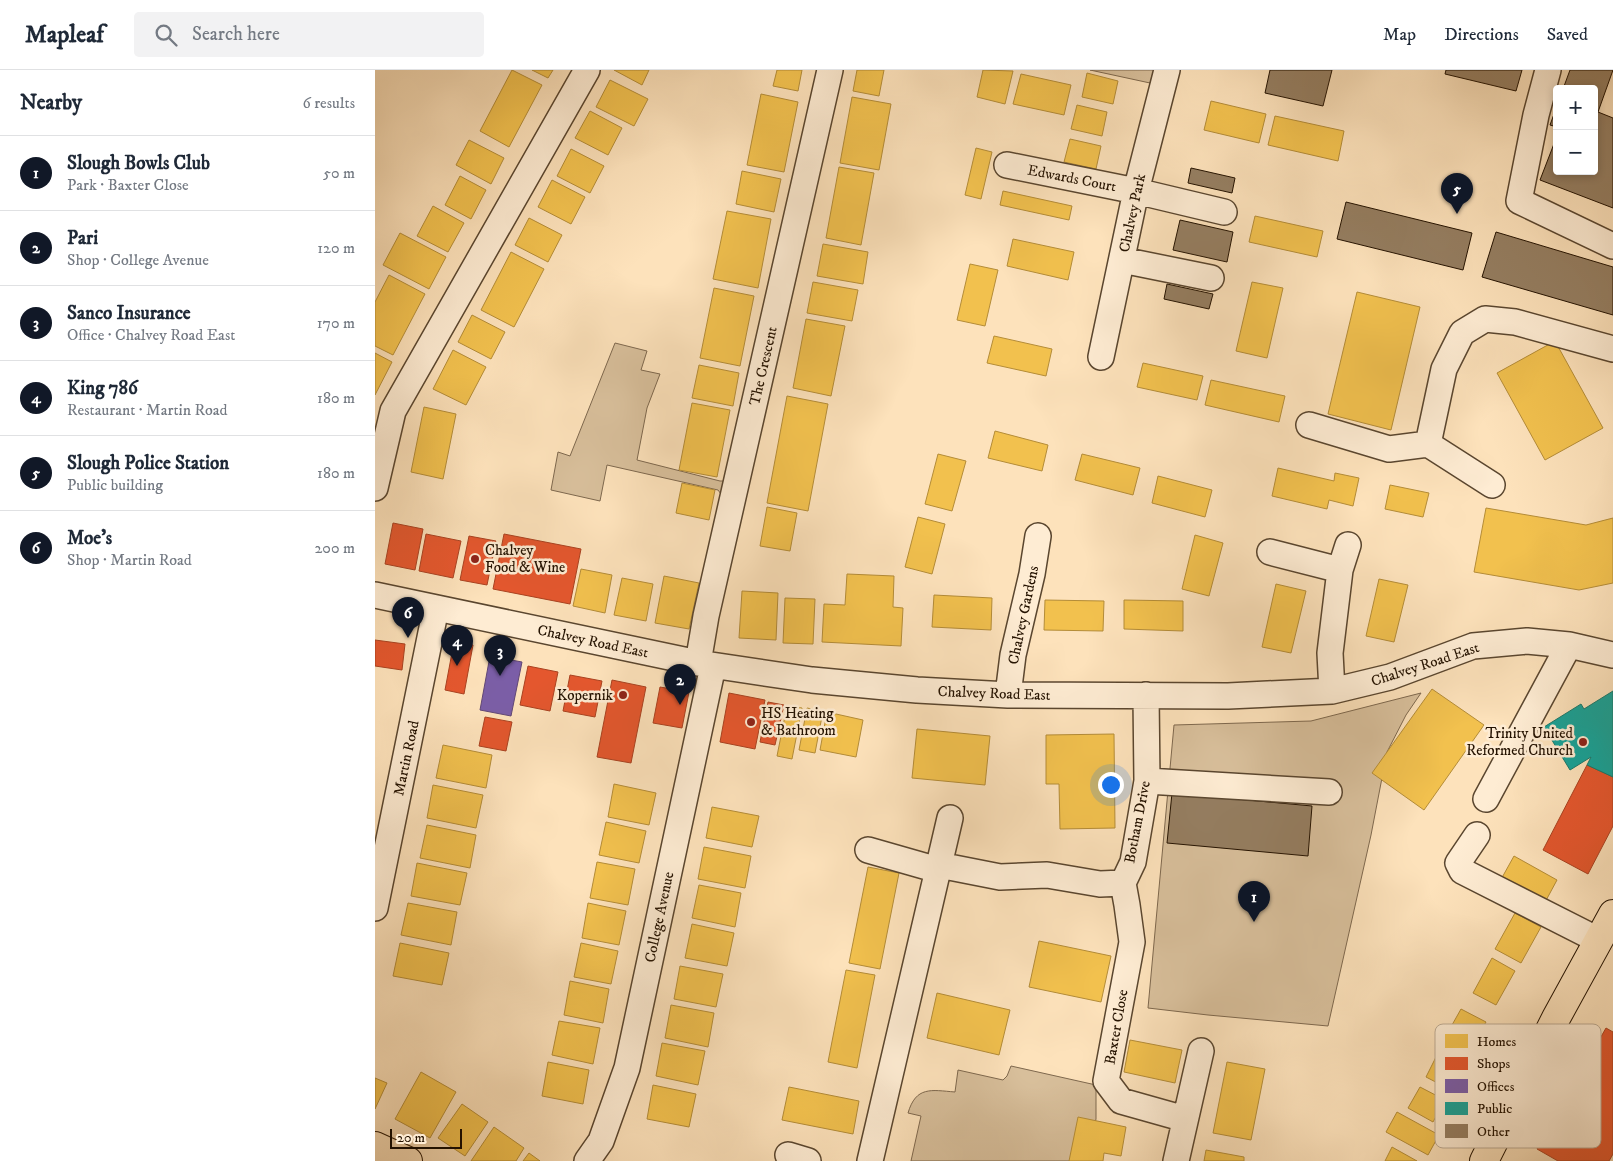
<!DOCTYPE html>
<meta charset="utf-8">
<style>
body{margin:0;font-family:"IM FELL DW Pica",serif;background:#f2f2f3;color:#1f2937}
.controls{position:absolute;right:15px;top:15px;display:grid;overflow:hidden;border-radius:5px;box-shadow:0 2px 8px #0003}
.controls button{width:45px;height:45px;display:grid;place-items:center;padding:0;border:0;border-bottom:1px solid #e0e1e3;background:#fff;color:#1f2937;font:25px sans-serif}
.scale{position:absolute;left:15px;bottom:12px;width:72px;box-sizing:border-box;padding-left:5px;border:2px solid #241200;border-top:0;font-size:14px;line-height:18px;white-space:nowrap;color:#241200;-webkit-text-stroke:4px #feecd3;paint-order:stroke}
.you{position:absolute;left:735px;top:714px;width:18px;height:18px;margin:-12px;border:4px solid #fff;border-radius:50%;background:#1a73e8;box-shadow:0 0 0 8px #1a73e833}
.badge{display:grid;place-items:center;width:32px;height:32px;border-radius:50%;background:#111827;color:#fff;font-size:16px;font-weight:700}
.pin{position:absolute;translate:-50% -41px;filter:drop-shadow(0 1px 2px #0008)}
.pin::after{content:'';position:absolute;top:26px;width:18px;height:15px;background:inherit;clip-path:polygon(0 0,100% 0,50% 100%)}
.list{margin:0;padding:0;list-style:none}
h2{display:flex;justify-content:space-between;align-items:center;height:65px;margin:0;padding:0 20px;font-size:21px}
h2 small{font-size:16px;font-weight:400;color:#747a83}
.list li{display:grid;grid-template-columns:32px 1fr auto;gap:15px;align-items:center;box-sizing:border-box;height:75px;padding:0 20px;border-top:1px solid #e0e1e3}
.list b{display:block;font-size:19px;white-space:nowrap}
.list p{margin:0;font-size:16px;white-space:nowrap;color:#747a83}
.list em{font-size:16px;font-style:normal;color:#747a83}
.icon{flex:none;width:28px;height:28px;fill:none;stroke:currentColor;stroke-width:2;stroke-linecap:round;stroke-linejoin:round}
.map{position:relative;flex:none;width:1238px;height:1091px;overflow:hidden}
header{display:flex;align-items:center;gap:30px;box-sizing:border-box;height:70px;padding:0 25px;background:#fff;border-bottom:1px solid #e0e1e3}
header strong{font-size:24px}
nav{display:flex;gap:28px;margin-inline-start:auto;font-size:18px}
.search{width:350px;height:45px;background:#f2f2f3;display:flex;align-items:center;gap:12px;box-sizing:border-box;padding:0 18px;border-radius:5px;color:#747a83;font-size:19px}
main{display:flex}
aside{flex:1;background:#fff}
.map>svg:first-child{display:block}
.green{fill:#d8bf9b;stroke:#7e684e}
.homes{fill:#f2c14e;stroke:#b48c37}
.shops{fill:#e4572e;stroke:#aa4220}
.offices{fill:#7b5ea7;stroke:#614775}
.public{fill:#17a398;stroke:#1b786a}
.building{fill:#957e61;stroke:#241200}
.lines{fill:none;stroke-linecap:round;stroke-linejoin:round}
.minor-casing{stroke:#5a462f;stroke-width:28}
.major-casing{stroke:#241200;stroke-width:30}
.minor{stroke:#feecd3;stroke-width:25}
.major{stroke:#fde2bb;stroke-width:28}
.poi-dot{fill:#8f2418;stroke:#feecd3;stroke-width:2}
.labels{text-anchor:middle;stroke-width:5;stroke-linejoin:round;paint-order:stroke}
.street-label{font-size:15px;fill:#241200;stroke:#feecd3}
.poi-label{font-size:15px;fill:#241200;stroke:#feecd3;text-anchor:start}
.key{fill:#feecd3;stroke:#bdab94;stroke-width:1}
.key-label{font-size:14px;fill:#241200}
</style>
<header>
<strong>Mapleaf</strong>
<div class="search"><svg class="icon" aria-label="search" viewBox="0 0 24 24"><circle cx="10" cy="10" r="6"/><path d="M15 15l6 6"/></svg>Search here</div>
<nav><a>Map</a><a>Directions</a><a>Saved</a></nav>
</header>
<main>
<aside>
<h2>Nearby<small>6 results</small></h2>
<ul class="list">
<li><span class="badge">1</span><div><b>Slough Bowls Club</b><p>Park · Baxter Close</p></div><em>50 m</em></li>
<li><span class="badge">2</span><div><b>Pari</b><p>Shop · College Avenue</p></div><em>120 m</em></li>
<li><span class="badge">3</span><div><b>Sanco Insurance</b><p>Office · Chalvey Road East</p></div><em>170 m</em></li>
<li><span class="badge">4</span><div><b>King 786</b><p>Restaurant · Martin Road</p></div><em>180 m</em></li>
<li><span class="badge">5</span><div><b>Slough Police Station</b><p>Public building</p></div><em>180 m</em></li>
<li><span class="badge">6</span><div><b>Moe's</b><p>Shop · Martin Road</p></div><em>200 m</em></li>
</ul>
</aside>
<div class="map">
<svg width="1238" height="1091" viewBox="0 0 1238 1091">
<rect width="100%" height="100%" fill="#fde2bb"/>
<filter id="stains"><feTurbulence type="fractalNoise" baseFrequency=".004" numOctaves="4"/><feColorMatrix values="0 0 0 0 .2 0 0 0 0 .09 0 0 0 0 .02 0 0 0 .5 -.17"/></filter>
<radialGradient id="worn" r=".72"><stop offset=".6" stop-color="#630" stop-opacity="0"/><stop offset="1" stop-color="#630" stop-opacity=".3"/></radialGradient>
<path class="green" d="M715,0H779L775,13Z
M240,273L272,281L266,300L285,304L272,338L262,390L345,411H349L346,424L343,420L232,395L225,431L176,420L183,382L195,386Z
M1046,623L1031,645L1012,682L996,765L953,956L833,945L773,938L799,655L936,651Z
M636,996L721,1015V1049L710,1091H536L546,1046L533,1043C541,1016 556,1020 580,1022L583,1000L628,1010L632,1006Z"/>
<path class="homes" d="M137,0L167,15L134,77L105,61Z
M157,0H178L173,8Z
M239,0H274L267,15Z
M402,0H427L423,21L398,16Z
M482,0H509L504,26L478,21Z
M608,0L638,1L630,34L602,27Z
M712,3L743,11L738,34L707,27Z
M646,4L696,15L689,45L638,34Z
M235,10L273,29L259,56L221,37Z
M386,24L423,32L409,102L372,95Z
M477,27L516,34L504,100L465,93Z
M836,31L891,44L884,73L829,60Z
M702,35L732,42L727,66L696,59Z
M215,41L247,58L233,85L200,68Z
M900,46L969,61L963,91L893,75Z
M695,69L726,76L721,99L689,92Z
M94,70L129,88L116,114L81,95Z
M601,78L617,82L606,129L590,125Z
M196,79L229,96L215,123L182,106Z
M464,97L499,103L486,175L451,168Z
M367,101L406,109L399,142L361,134Z
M85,106L111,120L96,149L70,135Z
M177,110L210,127L196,154L163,137Z
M628,121L697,136L694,150L625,135Z
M58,136L89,153L73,182L42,166Z
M352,141L396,149L383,218L338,209Z
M880,146L948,161L942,187L874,172Z
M154,148L187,165L173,192L140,175Z
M25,163L71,187L54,219L8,195Z
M638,169L699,182L693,210L632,196Z
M448,174L493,182L488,214L442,206Z
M136,182L169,199L139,257L106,240Z
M595,194L623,200L610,256L582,250Z
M14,205L50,224L18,285L0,276V232Z
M438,212L483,220L477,251L432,243Z
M877,212L908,218L892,288L861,281Z
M339,218L379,226L365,296L325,288Z
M982,222L1045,237L1016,360L953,344Z
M97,245L130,262L116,289L83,272Z
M431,249L470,256L456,326L418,318Z
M619,266L677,279L671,306L612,293Z
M1180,271L1228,358L1170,390L1122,303Z
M78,280L111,297L91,335L58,319Z
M0,283L17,292L0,325Z
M768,293L828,306L822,330L762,317Z
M324,295L364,303L358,336L317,328Z
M836,310L910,326L904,352L830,335Z
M412,326L453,334L433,441L392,433Z
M317,333L355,340L342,407L304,400Z
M49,337L81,344L68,409L36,402Z
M620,361L673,375L667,401L613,388Z
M563,384L591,391L577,441L550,434Z
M707,384L765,398L758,425L700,410Z
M903,398L959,411L960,403L984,408L978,436L954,430L952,439L897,426Z
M783,406L837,420L830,447L777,433Z
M307,413L340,420L334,450L301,443Z
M1015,415L1054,423L1048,447L1010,439Z
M392,437L422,443L415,481L385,476Z
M1111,438L1211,455L1238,448V513L1204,520L1099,502Z
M543,447L570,454L557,504L530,497Z
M820,465L848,473L834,526L807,519Z
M206,499L237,505L230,543L198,536Z
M472,504L519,506L518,537L528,538L526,576L447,572L449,534L470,535Z
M289,506L324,513L314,559L280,553Z
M247,508L278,514L271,551L239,545Z
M1004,509L1033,515L1019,572L991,566Z
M901,514L931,521L916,583L887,577Z
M367,521L403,523L401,570L364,568Z
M559,525L617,528L616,560L557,557Z
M410,528L440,529L438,574L408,573Z
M670,530L729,531L728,561L669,560Z
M749,530L808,531V561L749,559Z
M1057,619L1109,655L1049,740L997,703Z
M412,636L427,638L417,689L402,686Z
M432,638L448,641L440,683L424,680Z
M452,642L488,650L481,687L445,680Z
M542,659L615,666L610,715L537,708Z
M739,664L740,758L685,759L684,714H671V665Z
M68,675L117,685L111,718L61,708Z
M239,714L281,723L274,755L233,747Z
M58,715L108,725L101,758L52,748Z
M337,737L384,746L377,777L331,768Z
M231,752L271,761L264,793L224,785Z
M52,755L101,765L95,798L45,788Z
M329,777L376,786L370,818L323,809Z
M1139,786L1182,810L1168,836L1124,813Z
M222,792L260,799L253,835L215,828Z
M42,793L92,803L85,835L36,826Z
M493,797L524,803L505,899L474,893Z
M324,815L366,823L360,857L317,848Z
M33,833L82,842L76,875L26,865Z
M213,833L251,841L244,875L207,868Z
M1140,843L1166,857L1146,893L1120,879Z
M317,854L359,863L352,896L310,888Z
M664,871L736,886L726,932L654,917Z
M25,873L74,883L67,915L18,906Z
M206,873L243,881L236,914L199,907Z
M1117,888L1140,901L1121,935L1098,923Z
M305,896L348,904L341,937L299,929Z
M471,900L500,905L482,998L453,992Z
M195,911L234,919L228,953L189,945Z
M562,923L635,940L624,985L552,968Z
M296,935L339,943L333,977L290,968Z
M1086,939L1111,952L1093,985L1068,971Z
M184,951L225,958L218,994L177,985Z
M755,970L807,980L800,1013L749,1002Z
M287,973L330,981L323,1015L281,1006Z
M1062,985L1088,999L1076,1020L1051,1007Z
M173,992L214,1000L208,1034L167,1026Z
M852,992L890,999L876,1070L838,1063Z
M46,1002L81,1022L55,1068L20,1049Z
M0,1008L12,1013L0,1039Z
M278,1015L321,1024L314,1057L272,1049Z
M414,1017L484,1031L478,1064L407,1050Z
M1045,1017L1070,1030L1058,1052L1033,1038Z
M87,1034L113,1052L90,1086L63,1068Z
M1022,1042L1064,1065L1053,1085L1011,1062Z
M703,1047L751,1057L746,1086L729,1083L728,1091H694Z
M119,1057L149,1078L141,1091H96Z
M1017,1077L1042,1091H1010Z
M831,1080L869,1087V1091H829Z
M154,1083L165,1091H148Z"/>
<path class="shops" d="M18,453L48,459L40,500L10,494Z
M51,464L86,471L78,508L44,501Z
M129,464L206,479L195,534L118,519Z
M94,466L121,471L112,515L85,510Z
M0,570L30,574L27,600L0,596Z
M79,572L98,575L89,624L70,620Z
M153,596L183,602L175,641L145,635Z
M195,605L227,611L220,647L188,641Z
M237,610L271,617L256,693L222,687Z
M285,617L314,622L307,658L278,653Z
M354,623L390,630L380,679L345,672Z
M393,632L409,635L400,675L385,672Z
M110,647L137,652L131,681L104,676Z
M1212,695L1238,707V756L1213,804L1168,780Z
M1231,958L1238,962V1084L1234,1091H1183L1162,1079Z"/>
<path class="offices" d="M115,586L147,592L136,646L105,640Z"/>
<path class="public" d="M1238,621V707L1212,695L1216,687L1195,700L1169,657L1206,634L1209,639Z"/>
<path class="building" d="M895,0H957L948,36L890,23Z
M1071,0H1147L1141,21L1070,4Z
M1195,0H1238L1223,42L1238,48V138L1165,110L1182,66V101H1219V19H1188Z
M1182,36V57L1175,55Z
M816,98L860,108L857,123L813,113Z
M971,132L1097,163L1088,200L962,169Z
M805,150L858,162L852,192L798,180Z
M1121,162L1238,197V245L1107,207Z
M792,214L838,224L834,239L789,229Z
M797,723L937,736L933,786L792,773Z"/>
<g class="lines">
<defs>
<path id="minor" d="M1173,0L1161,45L1144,131L1238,176
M632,95L761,121L849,142
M747,190L836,208
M726,287L761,121L792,0
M934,355L1014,379L1053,374L1117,415
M1053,374L1069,299L1087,263L1110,249L1140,252L1238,279
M0,418L18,341L212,0
M895,482L965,500
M0,525L323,593L437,610L542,620L633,625L853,626L957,621L1015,607L1098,576L1152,571L1194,575L1238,585
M323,593L331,546L455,0
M957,621L955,583L965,500L973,475
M633,625L638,585L657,504L663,466
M772,711L954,722
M1111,729L1194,575
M1102,765L1083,793L1087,801L1223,870
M493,780L563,800
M564,795L625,807L672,805L725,814L748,813L758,792L772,711L771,625
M748,813L752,835L757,872L731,1011L746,1031L810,1049
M0,838L61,538
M413,1085L433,1091
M212,1091L226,1071L252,998L338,596
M495,1091L575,748
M801,1091L826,981"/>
<path id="major" d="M0,1076L33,1091
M1109,1091L1181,948L1238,844"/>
</defs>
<use href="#minor" class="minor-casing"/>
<use href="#major" class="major-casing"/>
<use href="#minor" class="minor"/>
<use href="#major" class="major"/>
</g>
<g class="poi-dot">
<circle cx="100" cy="489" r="5"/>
<circle cx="248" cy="625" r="5"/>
<circle cx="376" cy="652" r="5"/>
<circle cx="1208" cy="672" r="5"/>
</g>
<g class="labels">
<g class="street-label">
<text transform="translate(697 108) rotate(11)" y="5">Edwards Court</text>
<text transform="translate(757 143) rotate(-78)" y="5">Chalvey Park</text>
<text transform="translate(388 296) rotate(-77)" y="5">The Crescent</text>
<text transform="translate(648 545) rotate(-78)" y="5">Chalvey Gardens</text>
<text transform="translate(218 571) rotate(12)" y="5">Chalvey Road East</text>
<text transform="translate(1050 594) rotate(-18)" y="5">Chalvey Road East</text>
<text transform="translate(619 623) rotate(2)" y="5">Chalvey Road East</text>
<text transform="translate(31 688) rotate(-78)" y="5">Martin Road</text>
<text transform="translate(762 752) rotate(-79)" y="5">Botham Drive</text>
<text transform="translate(284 847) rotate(-78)" y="5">College Avenue</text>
<text transform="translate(741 957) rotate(-80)" y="5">Baxter Close</text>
</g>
<g class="poi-label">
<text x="110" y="485">Chalvey<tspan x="110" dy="17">Food &amp; Wine</tspan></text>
<text x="238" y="630" text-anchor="end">Kopernik</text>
<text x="386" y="648">HS Heating<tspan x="386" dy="17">&amp; Bathroom</tspan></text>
<text x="1198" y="668" text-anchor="end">Trinity United<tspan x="1198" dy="17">Reformed Church</tspan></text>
</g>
</g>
<rect x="1060" y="954" width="166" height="124" rx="8" class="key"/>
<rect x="1070" y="964" width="23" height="14" fill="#f2c14e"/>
<rect x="1070" y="987" width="23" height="13" fill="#e4572e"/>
<rect x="1070" y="1009" width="23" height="14" fill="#7b5ea7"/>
<rect x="1070" y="1032" width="23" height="13" fill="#17a398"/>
<rect x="1070" y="1054" width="23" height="14" fill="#957e61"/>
<g class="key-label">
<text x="1102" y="976">Homes</text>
<text x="1102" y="998">Shops</text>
<text x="1102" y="1021">Offices</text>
<text x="1102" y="1043">Public</text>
<text x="1102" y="1066">Other</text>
</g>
<rect width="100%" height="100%" filter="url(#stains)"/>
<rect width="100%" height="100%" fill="url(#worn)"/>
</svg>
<div class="controls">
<button>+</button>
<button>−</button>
</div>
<div class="scale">20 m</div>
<div class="you"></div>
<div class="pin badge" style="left:879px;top:852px">1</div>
<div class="pin badge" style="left:305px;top:635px">2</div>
<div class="pin badge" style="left:125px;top:606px">3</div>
<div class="pin badge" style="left:82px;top:596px">4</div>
<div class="pin badge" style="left:1082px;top:144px">5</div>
<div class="pin badge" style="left:33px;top:568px">6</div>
</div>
</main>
